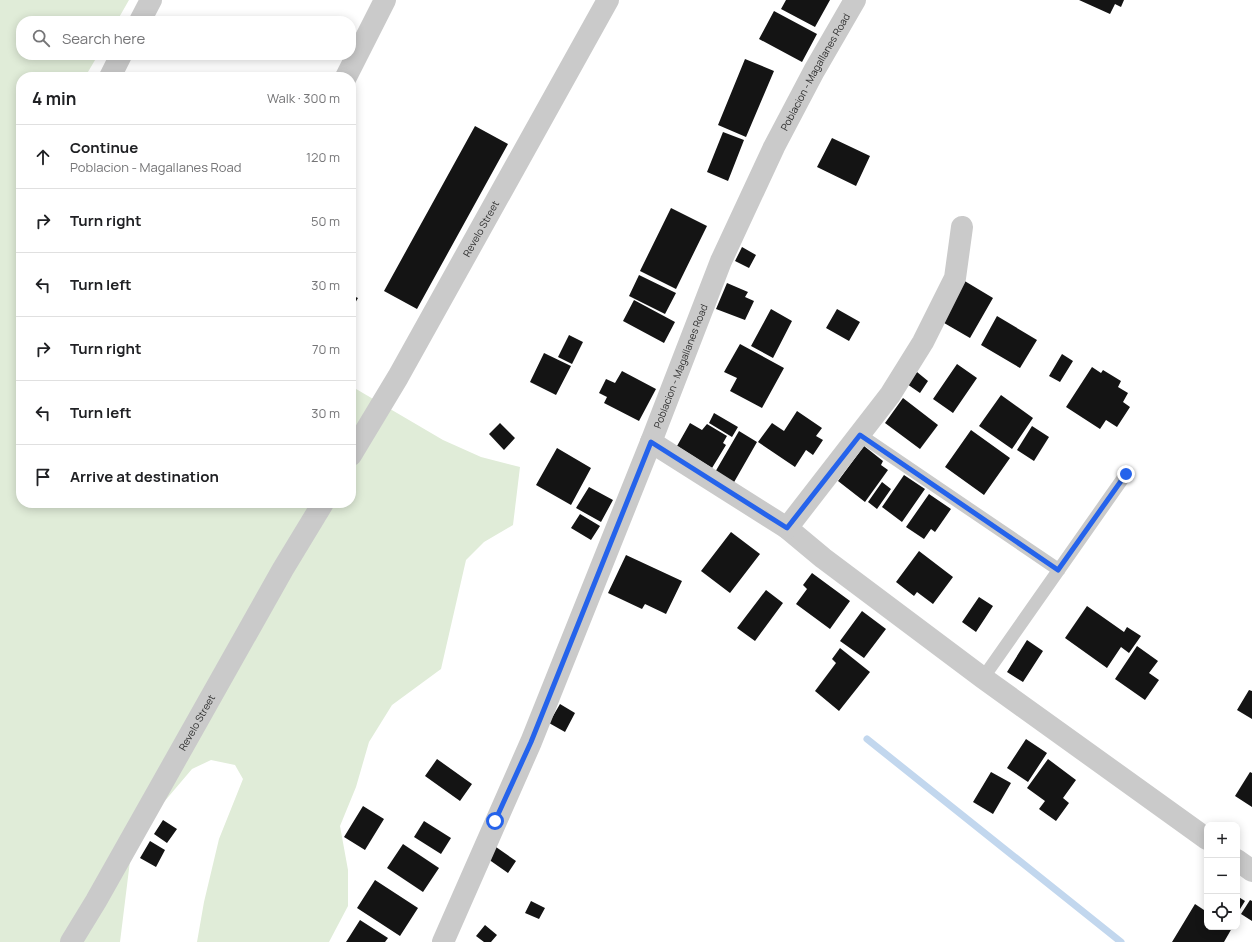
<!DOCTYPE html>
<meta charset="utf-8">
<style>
body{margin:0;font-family:Manrope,sans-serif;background:#f2f2f2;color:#202124}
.controls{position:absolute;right:12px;bottom:12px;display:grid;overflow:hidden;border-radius:8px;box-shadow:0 2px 10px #0003}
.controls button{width:36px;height:36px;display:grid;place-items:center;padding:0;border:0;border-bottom:1px solid #e0e0e0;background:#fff;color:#202124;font:20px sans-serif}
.stop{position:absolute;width:12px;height:12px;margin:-9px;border:3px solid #2563eb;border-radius:50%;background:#fff}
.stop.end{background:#2563eb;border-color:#fff;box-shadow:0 1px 4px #0008}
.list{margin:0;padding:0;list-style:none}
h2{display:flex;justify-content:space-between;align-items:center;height:52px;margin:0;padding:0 16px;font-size:17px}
h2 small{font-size:13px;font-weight:400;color:#757577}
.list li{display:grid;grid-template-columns:26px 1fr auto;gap:12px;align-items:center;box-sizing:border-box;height:64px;padding:0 16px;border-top:1px solid #e0e0e0}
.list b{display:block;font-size:15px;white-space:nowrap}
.list p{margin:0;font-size:13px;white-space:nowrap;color:#757577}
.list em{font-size:13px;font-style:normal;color:#757577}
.icon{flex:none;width:22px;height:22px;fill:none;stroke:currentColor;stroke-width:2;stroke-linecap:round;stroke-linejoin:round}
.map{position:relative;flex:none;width:1252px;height:942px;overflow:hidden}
.search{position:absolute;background:#fff;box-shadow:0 2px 10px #0003;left:16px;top:16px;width:340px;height:44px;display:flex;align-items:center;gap:10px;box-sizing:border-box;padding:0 14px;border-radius:16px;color:#757577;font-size:15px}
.panel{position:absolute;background:#fff;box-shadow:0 2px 10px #0003;left:16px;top:72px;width:340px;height:436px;border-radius:16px}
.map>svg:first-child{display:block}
.green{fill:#e0ecd8}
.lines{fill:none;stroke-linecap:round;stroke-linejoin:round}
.stream{stroke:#c2d7ee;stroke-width:7}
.building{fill:#141414}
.service{stroke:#cacaca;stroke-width:13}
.minor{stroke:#cacaca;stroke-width:22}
.tertiary{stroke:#cacaca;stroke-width:22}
.route{stroke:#2563eb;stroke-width:5}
.labels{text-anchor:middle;stroke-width:4;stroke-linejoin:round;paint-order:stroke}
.street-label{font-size:10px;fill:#2d2d2d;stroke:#fff}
</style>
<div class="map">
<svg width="1252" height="942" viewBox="0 0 1252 942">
<rect width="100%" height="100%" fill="#fff"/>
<path class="green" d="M0,0H129L117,21H21V55H98L85,77H21V503H351V386L443,440L481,457L520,467L513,525L484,542L466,560L441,669L392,705L369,742L356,787L340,826L348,870V906L329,942H197L204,902L219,839L243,779L235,765L211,760L192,769L158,809L130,861L120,942H0Z"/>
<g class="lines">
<path class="stream" d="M867,739L1121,942"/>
</g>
<path class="building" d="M786,0H830L815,27L781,9Z
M1079,0H1124L1121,7L1115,4L1110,14Z
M774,11L817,34L802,62L759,39Z
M745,59L774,71L746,137L718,125Z
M475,126L508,144L417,309L384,291Z
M723,132L744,140L728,181L707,172Z
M832,138L870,156L856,186L817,167Z
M671,208L707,226L676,289L640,271Z
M742,247L756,255L749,268L735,261Z
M639,275L676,293L665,314L629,296Z
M963,280L993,298L970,338L939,320Z
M727,283L748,292L745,297L754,301L745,320L716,309Z
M351,295L358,298L351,310Z
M634,300L675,322L664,343L623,321Z
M771,309L792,321L773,358L751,346Z
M837,309L860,322L849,341L826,328Z
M997,316L1037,340L1020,368L981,345Z
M569,335L583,342L572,364L558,357Z
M740,344L784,368L762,408L730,391L737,378L724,372Z
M544,353L571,366L556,395L530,382Z
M1062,354L1073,361L1060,382L1049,376Z
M957,364L977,378L953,413L933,399Z
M1092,367L1101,373L1103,370L1121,381L1118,387L1128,393L1123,402L1130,407L1117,427L1106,420L1100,429L1066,407Z
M622,371L656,389L639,421L604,403L607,397L599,393L606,379L615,383Z
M917,372L928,381L920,393L907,384Z
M1001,395L1033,418L1012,449L979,426Z
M903,398L938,425L920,449L885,423Z
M797,411L822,428L816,436L823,440L813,455L806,450L795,467L758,442L772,423L784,431Z
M714,413L738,427L732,437L709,423Z
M500,423L515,438L504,450L489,434Z
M690,423L702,430L707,424L727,436L723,443L726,445L712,468L677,446Z
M1032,426L1049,437L1034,461L1017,450Z
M971,430L1010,458L984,495L945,467Z
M739,431L757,442L733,484L714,474Z
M864,446L883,461L881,465L888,470L865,502L838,481Z
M557,448L591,468L571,505L536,485Z
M904,475L925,489L902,522L882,507Z
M882,482L891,489L877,509L868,502Z
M589,487L613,500L601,522L576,508Z
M929,494L951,509L935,532L931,529L924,539L906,527Z
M580,514L600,526L591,540L571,528Z
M731,532L760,554L730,593L701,571Z
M919,551L953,577L933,604L917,592L914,596L896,582Z
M626,555L682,581L666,614L645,604L642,609L608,593Z
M812,573L850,601L830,629L796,604L807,589L803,585Z
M766,590L783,603L755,641L737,628Z
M979,597L993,606L976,632L962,622Z
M1087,606L1124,632L1127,627L1141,636L1129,653L1121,647L1107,668L1065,638Z
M862,611L886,629L864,658L840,641Z
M1027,640L1043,651L1023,682L1007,672Z
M1137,646L1158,661L1149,673L1159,680L1145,700L1115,679Z
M840,648L870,672L839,711L815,691L836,663L832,659Z
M1249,690L1252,691V719L1237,710Z
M560,704L575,713L565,732L549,723Z
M1026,739L1047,753L1028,782L1007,768Z
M437,759L472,784L460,801L425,776Z
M1048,759L1076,780L1063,798L1069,803L1056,821L1039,809L1045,801L1027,788Z
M991,772L1011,783L993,814L973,802Z
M1250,772L1252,773V807L1235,796Z
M363,806L384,819L365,850L344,837Z
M163,820L177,829L167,843L154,834Z
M424,821L451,838L441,854L414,837Z
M150,841L165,850L156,867L140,858Z
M403,844L439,868L423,892L387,868Z
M496,847L516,861L508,873L488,859Z
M375,880L418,908L400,936L357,908Z
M1237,896L1245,901L1237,914Z
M1250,900L1252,901V921L1241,914Z
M531,901L545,908L539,919L525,913Z
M1195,904L1207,912V927H1231L1232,928L1224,942H1172Z
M360,920L388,938L385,942H346Z
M485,925L497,935L491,942H484L476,936Z"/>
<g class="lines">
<path class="service" d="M860,435L1059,570
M983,678L1126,474"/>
<g class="minor">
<path d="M140,21L151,0"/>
<path d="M110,77L121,55"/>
<path d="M346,77L385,0"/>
<path d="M651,442L787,528L823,558L983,678L1207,839"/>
<path id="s1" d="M351,455L398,377L608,0"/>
<path d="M787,528L890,395L923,342L955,278L962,227"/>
<path d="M1237,860L1252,871"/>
<path id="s2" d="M71,942L96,901L283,569L323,503"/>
</g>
<path class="tertiary" id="s3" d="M443,942L531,742L651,442L721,261L774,147L814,71L855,0"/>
</g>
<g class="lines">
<path class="route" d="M495,821L531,742L651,442L787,528L860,435L1058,570L1126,474"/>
</g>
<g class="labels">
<g class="street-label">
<text dy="4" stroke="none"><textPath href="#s3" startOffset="947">Poblacion - Magallanes Road</textPath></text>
<text dy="4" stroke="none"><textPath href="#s1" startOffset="261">Revelo Street</textPath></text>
<text dy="4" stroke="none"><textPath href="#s3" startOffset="623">Poblacion - Magallanes Road</textPath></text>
<text dy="4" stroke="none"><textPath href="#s2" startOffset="253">Revelo Street</textPath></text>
</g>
</g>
</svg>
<div class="controls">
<button>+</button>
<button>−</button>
<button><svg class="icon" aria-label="locate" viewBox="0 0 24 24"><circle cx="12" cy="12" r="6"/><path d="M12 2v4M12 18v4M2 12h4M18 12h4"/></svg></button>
</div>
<div class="stop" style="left:495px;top:821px"></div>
<div class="stop end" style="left:1126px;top:474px"></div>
<div class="search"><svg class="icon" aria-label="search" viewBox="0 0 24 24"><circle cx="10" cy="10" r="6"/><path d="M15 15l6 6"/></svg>Search here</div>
<section class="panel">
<h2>4 min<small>Walk · 300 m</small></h2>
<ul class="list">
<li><svg class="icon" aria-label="ahead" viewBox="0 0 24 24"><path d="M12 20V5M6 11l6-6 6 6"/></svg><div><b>Continue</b><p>Poblacion - Magallanes Road</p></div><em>120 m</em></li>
<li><svg class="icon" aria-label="right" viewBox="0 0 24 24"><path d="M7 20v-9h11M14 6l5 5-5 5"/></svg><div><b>Turn right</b></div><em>50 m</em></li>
<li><svg class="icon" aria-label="left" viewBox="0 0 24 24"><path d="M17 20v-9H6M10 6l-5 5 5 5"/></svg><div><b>Turn left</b></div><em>30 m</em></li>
<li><svg class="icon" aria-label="right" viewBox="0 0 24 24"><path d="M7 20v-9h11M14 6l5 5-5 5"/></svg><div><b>Turn right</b></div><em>70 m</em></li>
<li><svg class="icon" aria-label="left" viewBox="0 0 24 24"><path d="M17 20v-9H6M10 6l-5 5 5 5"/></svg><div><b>Turn left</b></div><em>30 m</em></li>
<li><svg class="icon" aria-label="arrive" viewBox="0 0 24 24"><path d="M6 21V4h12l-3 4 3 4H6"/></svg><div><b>Arrive at destination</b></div></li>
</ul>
</section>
</div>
